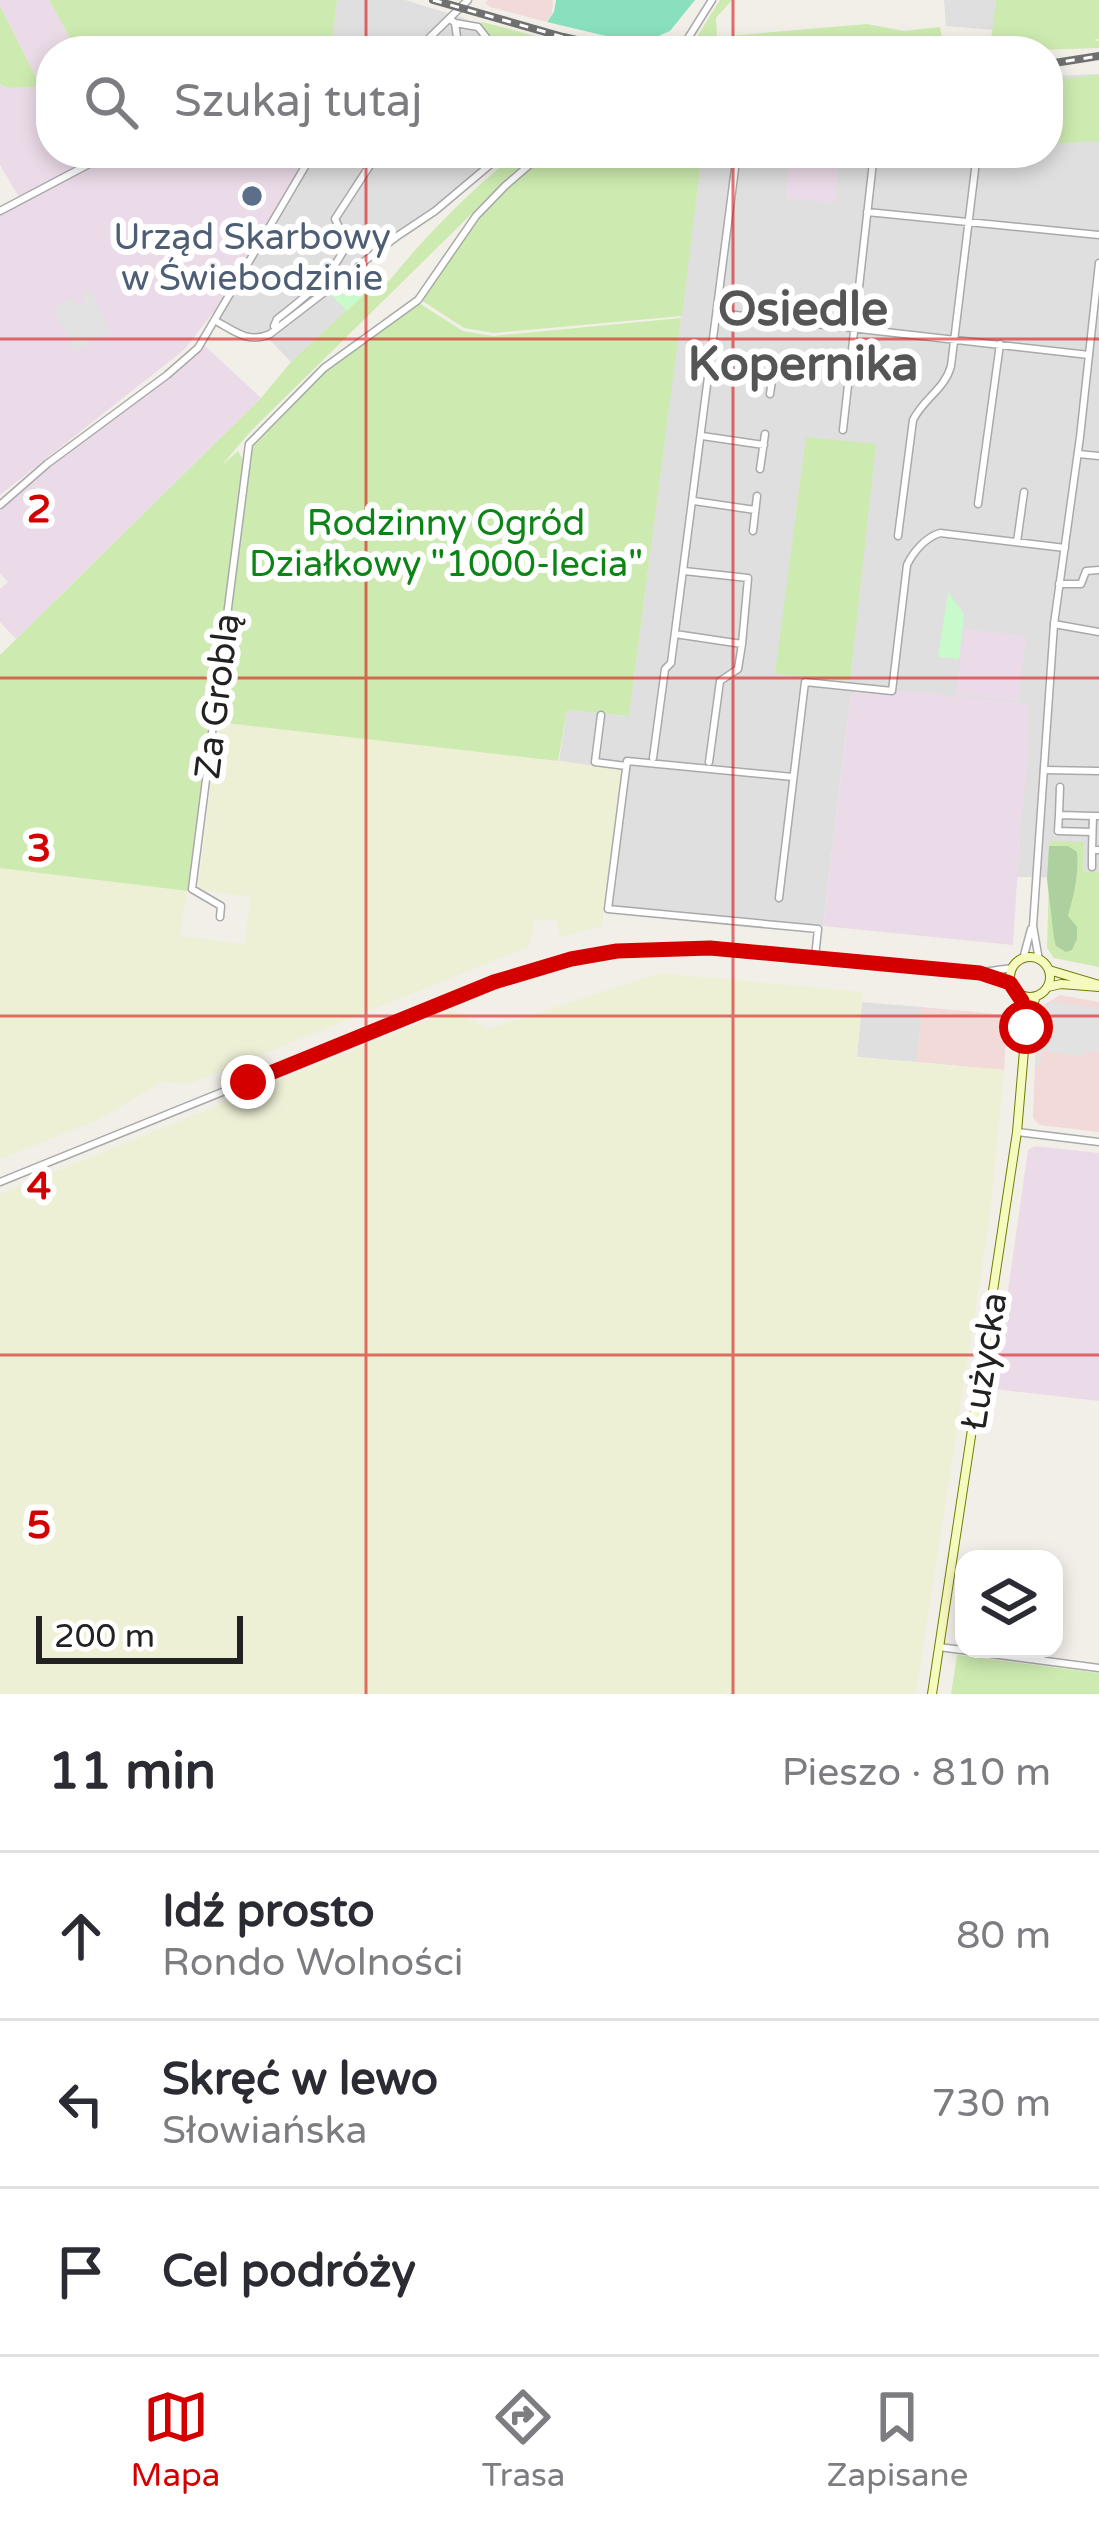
<!DOCTYPE html>
<html lang="pl">
<meta charset="utf-8">
<style>
body{margin:0;font-family:"Varela Round",sans-serif;background:#f7f7f7;color:#2b2b33}
.controls{position:absolute;right:36px;bottom:36px;display:grid;overflow:hidden;border-radius:24px;box-shadow:0 6px 18px #0003}
.controls button{width:108px;height:108px;display:grid;place-items:center;padding:0;border:0;border-bottom:3px solid #e1e1e2;background:#fff;color:#2b2b33;font:60px sans-serif}
.scale{position:absolute;left:36px;bottom:30px;width:207px;box-sizing:border-box;padding-left:12px;border:6px solid #222;border-top:0;font-size:33px;line-height:42px;white-space:nowrap;color:#222;-webkit-text-stroke:9px #fff;paint-order:stroke}
.stop{position:absolute;width:36px;height:36px;margin:-27px;border:9px solid #d40000;border-radius:50%;background:#fff}
.stop.end{background:#d40000;border-color:#fff;box-shadow:0 3px 12px #0008}
.list{margin:0;padding:0;list-style:none}
h2{display:flex;justify-content:space-between;align-items:center;height:156px;margin:0;padding:0 48px;font-size:51px}
h2 small{font-size:39px;font-weight:400;color:#7c7c81}
.list li{display:grid;grid-template-columns:78px 1fr auto;gap:36px;align-items:center;box-sizing:border-box;height:168px;padding:0 48px;border-top:3px solid #e1e1e2}
.list b{display:block;font-size:45px;white-space:nowrap}
.list p{margin:0;font-size:39px;white-space:nowrap;color:#7c7c81}
.list em{font-size:39px;font-style:normal;color:#7c7c81}
.icon{flex:none;width:66px;height:66px;fill:none;stroke:currentColor;stroke-width:2;stroke-linecap:round;stroke-linejoin:round}
.map{position:relative;flex:none;width:1099px;height:1694px;overflow:hidden}
.search{position:absolute;background:#fff;box-shadow:0 6px 18px #0003;left:36px;right:36px;top:36px;height:132px;display:flex;align-items:center;gap:30px;box-sizing:border-box;padding:0 42px;border-radius:48px;color:#7c7c81;font-size:45px}
.sheet{height:660px;background:#fff}
nav{display:flex;justify-content:space-around;align-items:center;box-sizing:border-box;height:168px;border-top:3px solid #e1e1e2;background:#fff;font-size:33px;color:#7c7c81}
nav a{display:grid;justify-items:center;gap:6px}
nav .on{color:#d40000}
.map>svg:first-child{display:block}
.residential{fill:#e0dfdf}
.commercial{fill:#f2dad9}
.industrial{fill:#ebdbe8}
.farmland{fill:#eef0d5}
.grass{fill:#cdebb0}
.forest{fill:#add19e}
.park{fill:#c8facc}
.pitch{fill:#88e0be}
.parking{fill:#e2e2e2}
.lines{fill:none;stroke-linecap:round;stroke-linejoin:round}
.minor-casing{stroke:#a9a9a9;stroke-width:9}
.tertiary-casing{stroke:#a9a9a9;stroke-width:9}
.secondary-casing{stroke:#707d05;stroke-width:10}
.minor{stroke:#fff;stroke-width:6}
.tertiary{stroke:#fff;stroke-width:6}
.secondary{stroke:#f7fabf;stroke-width:8}
.rail-casing{stroke:#707070;stroke-width:8}
.rail{stroke:#fff;stroke-width:3;stroke-dasharray:9;stroke-linecap:butt}
.route{stroke:#d40000;stroke-width:15}
.grid{fill:none;stroke:#d40000;stroke-width:3;stroke-opacity:0.55}
.service-dot{fill:#5c6f8a;stroke:#fff;stroke-width:4.5}
.labels{text-anchor:middle;stroke-width:12;stroke-linejoin:round;paint-order:stroke}
.service-label{font-size:36px;fill:#4e5e75;stroke:#fff}
.park-label{font-size:36px;fill:#0c8416;stroke:#fff}
.street-label{font-size:36px;fill:#222;stroke:#fff}
.district-label{font-size:48px;font-weight:bold;fill:#555;stroke:#fff}
.grid-label{font-size:39px;text-anchor:middle;font-weight:bold;fill:#d40000;stroke:#fff;stroke-width:12;stroke-linejoin:round;paint-order:stroke}
</style>
<div class="map">
<svg width="1099" height="1694" viewBox="0 0 1099 1694">
<rect width="100%" height="100%" fill="#f2efe9"/>
<path class="residential" d="M337,0H405L460,17L479,24L503,51H331Z
M944,0H996L993,30L946,26Z
M1099,74V878L1017,877L1020,835L852,685L822,933L604,912L623,770L559,761L567,710L629,716L702,153H1048V76Z
M309,153H510L434,217L360,268L330,292L347,311L291,362L269,339L251,342L217,325L213,312Z
M862,1002L922,1007L917,1062L857,1057Z"/>
<path class="commercial" d="M488,0H553L552,14L546,22L490,7L485,3Z
M1060,995L1099,1002V1132L1039,1125L1033,1118L1037,1009Z
M922,1007L1007,1015L1004,1070L917,1062Z"/>
<path class="industrial" d="M0,0H49L77,51H51V153H103L19,197L0,165V84L7,88L41,87L0,6Z
M121,153H309L224,298L185,349L0,495V213Z
M790,153H840L835,203L786,198Z
M204,345L261,398L16,639L0,622V589L8,582L0,573V499L36,467L106,421Z
M964,629L1026,636L1018,701L956,694Z
M852,685L1027,704L1029,744L1020,835L1013,945L823,926Z
M1035,1146L1099,1153V1401L994,1389L1028,1150Z"/>
<path class="farmland" d="M219,718L622,770L602,926L560,937L556,919L534,920L530,946L189,1084L162,1082L98,1120L0,1159V867L187,890L180,936L245,944L250,897L198,889Z
M660,973L863,992L857,1057L1004,1070L990,1216L916,1694H0V1194L452,1010L488,1029Z"/>
<path class="grass" d="M49,0H337L331,51H77Z
M720,0H732L716,18L717,37L867,24L904,31L940,27L942,39H991L996,0H1099V39L1093,40L1099,41V48L1009,51L868,40H800L740,51H688Z
M0,6L41,87L7,88L0,84Z
M483,22L591,51H503L479,24Z
M1099,75V141L1048,144V80Z
M517,153H537L512,174L250,432L222,465L238,451L243,460L188,891L0,868V655L261,398L291,362L346,311L329,293L368,267L377,271L389,281C427,234 470,191 517,153Z
M547,153H702L682,316L494,333L464,328L421,300C461,240 490,199 547,153Z
M419,303L463,331L493,336L681,318L629,716L567,710L558,761L217,722L253,445L328,370Z
M806,437L876,444L850,681L775,674Z
M1050,841L1084,842L1083,872H1099V967L1054,958L1047,948Z
M957,1655L1099,1673V1694H951Z"/>
<path class="forest" d="M828,39L868,40L1009,51H740L778,43Z
M1049,846H1068L1077,852C1079,873 1074,895 1068,916L1077,927V939L1072,950L1066,952L1056,946L1054,938L1047,879Z"/>
<path class="park" d="M368,267L377,271L383,277L347,311L329,293L360,268Z
M948,592L964,614L959,659L938,657Z"/>
<path class="pitch" d="M556,0H695L670,31L640,44L547,22L554,12Z"/>
<path class="parking" d="M90,290L111,333L75,351L53,308L73,298L77,306L85,302L82,294Z
M1049,1002L1099,1008V1052L1085,1051L1084,1056L1042,1051L1040,1066L1036,1065L1037,1035L1040,1034L1043,1007H1048Z"/>
<g class="lines">
<defs>
<path id="minor" d="M450,19L455,23L478,27L497,51
M450,51L457,37L455,23
M680,51L712,0
M0,211L110,153
M867,212L1099,235
M718,313L1089,355
M216,321C234,331 249,344 270,334L396,237L435,211L504,153
M276,329L274,326L277,319C304,298 334,275 347,243L335,219L374,159L381,153
M711,371L772,379
M770,394L774,366
M843,430L874,153
M702,436L764,445
M1078,454L1099,456
M760,469L765,434
M694,501L755,510
M978,504L1000,344
M753,531L757,496
M898,536L913,420C923,399 945,389 951,366L977,153
M1017,542L1024,492
M1059,584H1081L1086,571L1099,570
M1054,624L1099,632
M675,634L742,644L748,578L684,571
M601,715L595,762L626,766
M653,758L665,669L671,663L737,153
M709,762L720,681L738,669L742,644
M1044,770L1099,771
M793,777L627,761L608,909L818,929L815,957
M1059,815L1060,787
M1099,816H1093L1092,850H1099
M1092,832L1058,831L1059,815L1093,816
M1092,867V850
M779,898L805,682L892,691L907,565C913,552 926,537 940,533L1065,548
M220,917L221,906L192,889L249,444L324,368L418,300L476,216L505,186L543,153
M1017,1132L1099,1142
M939,1647L1099,1668"/>
<path id="tertiary" d="M416,51L468,0
M0,505L47,464L167,375L198,348L313,153
M1023,959L1031,929
M1039,960L1033,926L1054,624L1080,437L1099,263
M983,972L1012,968
M0,1182L494,982L585,956L648,948H710L980,973L1010,983"/>
<path id="secondary" d="M1010 977a20 20 0 1 1 40 0a20 20 0 1 1-40 0Z
M1049,970L1099,985
M1048,987L1061,984L1099,987
M1019,994L1025,1026
M932,1694L1017,1132L1026,1027L1036,996"/>
</defs>
<use href="#minor" class="minor-casing"/>
<use href="#tertiary" class="tertiary-casing"/>
<use href="#secondary" class="secondary-casing"/>
<use href="#minor" class="minor"/>
<use href="#tertiary" class="tertiary"/>
<use href="#secondary" class="secondary"/>
<defs>
<path id="rail" d="M433,0L563,37L627,51
M1048,64L1099,56"/>
</defs>
<use href="#rail" class="rail-casing"/>
<use href="#rail" class="rail"/>
</g>
<g class="lines">
<path class="route" d="M248,1082L494,982L571,959L617,951L710,948L980,973L1010,983L1022,1001L1026,1027"/>
</g>
<path class="grid" d="M366,0V51M733,0V51M366,153V1694M733,153V1694M0,339H1099M0,678H1099M0,1016H1099M0,1355H1099"/>
<circle class="service-dot" cx="252" cy="196" r="12"/>
<g class="labels">
<g class="service-label">
<text x="252" y="249">Urząd Skarbowy<tspan x="252" dy="41">w Świebodzinie</tspan></text>
</g>
<g class="park-label">
<text x="446" y="535">Rodzinny Ogród<tspan x="446" dy="41">Działkowy "1000-lecia"</tspan></text>
</g>
<g class="street-label">
<text transform="translate(216 696) rotate(-83)" y="13">Za Groblą</text>
<text transform="translate(983 1361) rotate(-81)" y="13">Łużycka</text>
</g>
<g class="district-label">
<text x="803" y="325">Osiedle<tspan x="803" dy="55">Kopernika</tspan></text>
</g>
</g>
<g class="grid-label">
<text x="39" y="522">2</text>
<text x="39" y="861">3</text>
<text x="39" y="1199">4</text>
<text x="39" y="1538">5</text>
</g>
</svg>
<div class="controls">
<button><svg class="icon" aria-label="layers" viewBox="0 0 24 24"><path d="M12 4l9 5-9 5-9-5zM3 14l9 5 9-5"/></svg></button>
</div>
<div class="scale">200 m</div>
<div class="stop" style="left:1026px;top:1027px"></div>
<div class="stop end" style="left:248px;top:1082px"></div>
<div class="search"><svg class="icon" aria-label="search" viewBox="0 0 24 24"><circle cx="10" cy="10" r="6"/><path d="M15 15l6 6"/></svg>Szukaj tutaj</div>
</div>
<section class="sheet">
<h2>11 min<small>Pieszo · 810 m</small></h2>
<ul class="list">
<li><svg class="icon" aria-label="ahead" viewBox="0 0 24 24"><path d="M12 20V5M6 11l6-6 6 6"/></svg><div><b>Idź prosto</b><p>Rondo Wolności</p></div><em>80 m</em></li>
<li><svg class="icon" aria-label="left" viewBox="0 0 24 24"><path d="M17 20v-9H6M10 6l-5 5 5 5"/></svg><div><b>Skręć w lewo</b><p>Słowiańska</p></div><em>730 m</em></li>
<li><svg class="icon" aria-label="arrive" viewBox="0 0 24 24"><path d="M6 21V4h12l-3 4 3 4H6"/></svg><div><b>Cel podróży</b></div></li>
</ul>
</section>
<nav>
<a class="on"><svg class="icon" aria-label="map" viewBox="0 0 24 24"><path d="M3 6l6-2 6 2 6-2v14l-6 2-6-2-6 2zM9 4v14M15 6v14"/></svg>Mapa</a>
<a><svg class="icon" aria-label="directions" viewBox="0 0 24 24"><path d="M12 3l9 9-9 9-9-9zM9 14v-3h6M13 9l2 2-2 2"/></svg>Trasa</a>
<a><svg class="icon" aria-label="saved" viewBox="0 0 24 24"><path d="M7 4h10v16l-5-4-5 4z"/></svg>Zapisane</a>
</nav>
